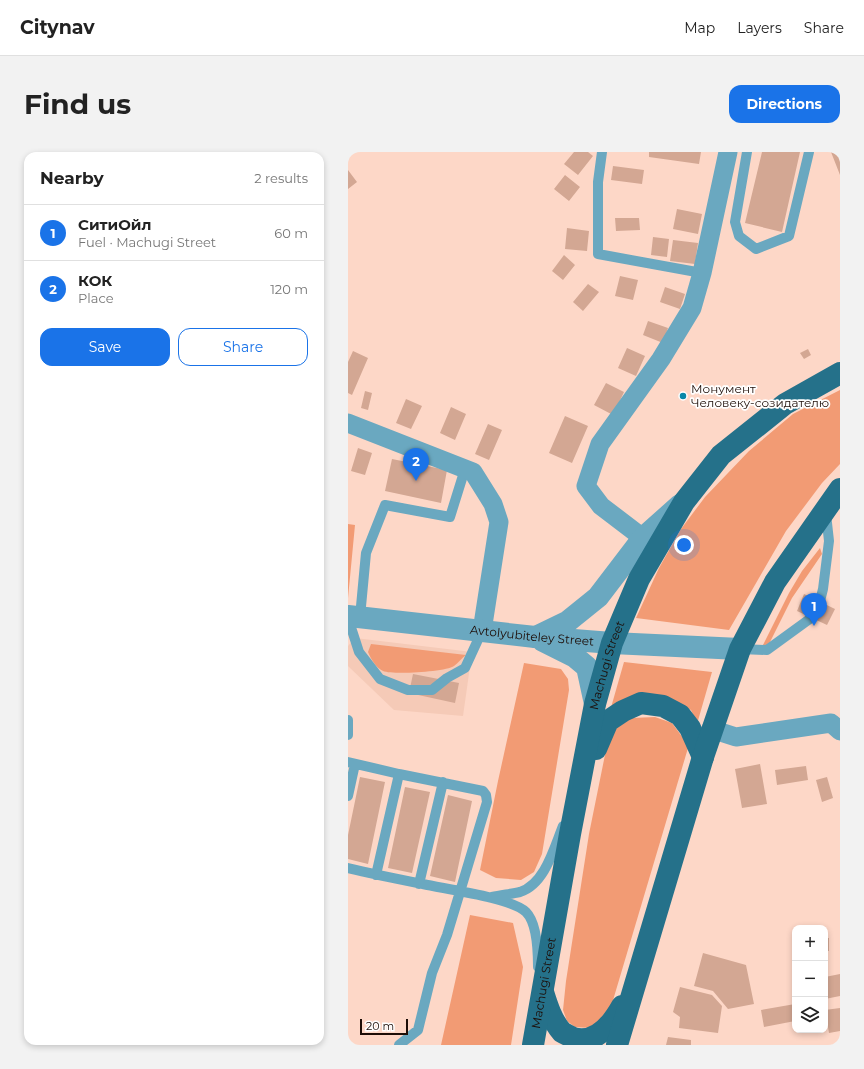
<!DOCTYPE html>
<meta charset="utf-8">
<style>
body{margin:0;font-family:Montserrat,sans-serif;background:#f2f2f2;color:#222}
.controls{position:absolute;right:12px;bottom:12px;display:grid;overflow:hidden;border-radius:8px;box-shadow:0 2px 6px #0003}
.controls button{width:36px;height:36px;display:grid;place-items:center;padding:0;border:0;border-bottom:1px solid #e0e0e0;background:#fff;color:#222;font:20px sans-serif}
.scale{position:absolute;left:12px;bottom:10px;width:48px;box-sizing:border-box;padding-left:4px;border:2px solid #1d0d07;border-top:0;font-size:11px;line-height:14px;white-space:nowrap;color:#1d0d07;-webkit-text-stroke:3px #fff;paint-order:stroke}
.you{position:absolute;left:336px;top:393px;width:14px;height:14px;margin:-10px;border:3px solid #fff;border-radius:50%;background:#1a73e8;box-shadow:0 0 0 6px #1a73e833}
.badge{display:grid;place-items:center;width:26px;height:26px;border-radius:50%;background:#1a73e8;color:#fff;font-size:13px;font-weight:700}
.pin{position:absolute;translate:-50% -33px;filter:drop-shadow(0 1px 2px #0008)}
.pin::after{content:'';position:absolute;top:21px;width:14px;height:12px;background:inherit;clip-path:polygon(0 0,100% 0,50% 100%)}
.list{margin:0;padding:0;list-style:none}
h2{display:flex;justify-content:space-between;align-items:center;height:52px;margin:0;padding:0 16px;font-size:17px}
h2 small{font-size:13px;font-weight:400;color:#767676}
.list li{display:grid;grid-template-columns:26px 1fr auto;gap:12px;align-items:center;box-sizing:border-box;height:56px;padding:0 16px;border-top:1px solid #e0e0e0}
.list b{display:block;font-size:15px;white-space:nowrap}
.list p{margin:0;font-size:13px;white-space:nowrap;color:#767676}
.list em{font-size:13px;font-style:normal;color:#767676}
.actions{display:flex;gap:8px;padding:12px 16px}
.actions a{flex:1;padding:9px 0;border:1px solid #1a73e8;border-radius:12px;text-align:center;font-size:14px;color:#1a73e8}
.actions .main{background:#1a73e8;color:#fff}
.icon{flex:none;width:22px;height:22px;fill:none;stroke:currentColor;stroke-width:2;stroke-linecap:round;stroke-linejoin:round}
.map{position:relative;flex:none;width:492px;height:893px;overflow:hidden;border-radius:12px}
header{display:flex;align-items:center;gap:24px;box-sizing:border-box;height:56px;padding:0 20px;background:#fff;border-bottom:1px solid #e0e0e0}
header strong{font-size:19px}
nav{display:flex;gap:22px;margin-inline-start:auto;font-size:14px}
.intro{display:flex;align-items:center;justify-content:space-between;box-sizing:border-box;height:96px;padding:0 24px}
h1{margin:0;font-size:28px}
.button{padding:10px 18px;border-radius:12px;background:#1a73e8;color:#fff;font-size:14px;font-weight:700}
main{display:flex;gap:24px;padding:0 24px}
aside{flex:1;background:#fff;border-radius:12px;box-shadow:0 2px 6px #0003}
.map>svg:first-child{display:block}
.built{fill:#f5cab7}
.green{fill:#f29b74}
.building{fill:#d3a793}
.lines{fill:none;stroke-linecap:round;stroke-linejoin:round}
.service{stroke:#6aa8c0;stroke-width:10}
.minor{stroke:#6aa8c0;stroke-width:19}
.tertiary{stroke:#6aa8c0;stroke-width:22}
.primary{stroke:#25718a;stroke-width:22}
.poi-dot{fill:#0687a9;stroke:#fff;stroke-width:1.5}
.labels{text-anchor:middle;stroke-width:3.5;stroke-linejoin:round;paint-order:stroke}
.poi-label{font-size:12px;fill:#1d0d07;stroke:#fff;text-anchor:start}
.street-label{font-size:12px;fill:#1d0d07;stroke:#fff}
</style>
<header>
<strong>Citynav</strong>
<nav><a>Map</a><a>Layers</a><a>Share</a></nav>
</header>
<div class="intro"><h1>Find us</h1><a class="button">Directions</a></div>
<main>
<aside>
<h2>Nearby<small>2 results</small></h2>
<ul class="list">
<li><span class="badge">1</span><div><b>СитиОйл</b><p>Fuel · Machugi Street</p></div><em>60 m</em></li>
<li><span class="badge">2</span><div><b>КОК</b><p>Place</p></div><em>120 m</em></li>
</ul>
<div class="actions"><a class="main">Save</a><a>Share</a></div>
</aside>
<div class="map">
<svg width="492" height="893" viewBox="0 0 492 893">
<rect width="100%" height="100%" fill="#fdd7c7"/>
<path class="built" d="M7,486L124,500L115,564L46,558L0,514V494Z"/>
<path class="green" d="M492,238V312L474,331L438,379L381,478L288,466L311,416L333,377L357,345L401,299L445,262Z
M0,372L7,373L0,446Z
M472,396L474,402L444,446L420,494L414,495L441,441L454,419Z
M23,492L118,503C114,506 110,511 106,514C97,520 45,523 35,519C28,516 23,507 20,500Z
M276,510L364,520L349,572L343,558L326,549L262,559Z
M176,511L213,517L220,527L221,538L194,702L186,720L173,728L148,726L132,718L150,629Z
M307,565L324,571L335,586L340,596L263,855L253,870L242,876L227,875L219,869L215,858L218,829L241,682L260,588L267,574L284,566Z
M122,763L165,771L175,815L163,893H93Z"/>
<path class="building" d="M226,0H240L245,4L230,23L216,12Z
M301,0H353L351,12L301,5Z
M414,0H452L434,80L397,71Z
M483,0H492V23Z
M265,14L296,18L294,32L263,28Z
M0,18L9,30L0,37Z
M217,23L232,35L221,49L206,37Z
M329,57L354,62L350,82L325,77Z
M267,66H291L292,78L268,79Z
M219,76L241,79L239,99L217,97Z
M305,85L321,87L319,105L303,103Z
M325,88L350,91L347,112L322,109Z
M216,103L227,113L215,128L204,119Z
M272,124L290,128L285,148L267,144Z
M240,132L251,140L235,159L225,150Z
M317,135L337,142L332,157L312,150Z
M300,169L320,176L315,191L295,183Z
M279,196L297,204L288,224L270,216Z
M460,197L463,203L456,207L452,201Z
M5,199L20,206L4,243L0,241V210Z
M258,231L276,240L265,263L246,253Z
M17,239L24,241L20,258L13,256Z
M58,247L74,254L63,277L48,271Z
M103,255L118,262L107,288L92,281Z
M217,264L240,274L224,311L201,301Z
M140,272L154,278L141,308L127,302Z
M10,296L24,301L17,323L3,319Z
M44,307L99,318L93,351L37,339Z
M456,442L487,457L479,473L449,459Z
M65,522L111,531L107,551L61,541Z
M412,612L419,652L394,656L387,617Z
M458,614L460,628L429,633L427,618Z
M12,625L37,630L20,712L0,707V683Z
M479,625L485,646L474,650L468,628Z
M57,635L82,640L64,721L40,716Z
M100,643L124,649L107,730L82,724Z
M477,786H481V799H477Z
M355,801L398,813L406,852L380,857L365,839L346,834Z
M492,822V844L477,847V825Z
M332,835L364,843L374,854L370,881L331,876L332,865L325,860Z
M447,852V869L416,875L413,858Z
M492,856V879L481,881L477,858Z
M320,885L343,888V893H318Z"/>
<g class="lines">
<path class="service" d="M254,0L250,30V102L354,121
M399,0L387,70L391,84L408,97L441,84L461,0
M472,449L475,437L481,389L478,362
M12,465L18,401L37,353L102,365L117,317
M0,466L11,500L32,527L60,538H84L99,526L117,516L134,479
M392,497L419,498L463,466
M0,568V583
M0,610L51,622L135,639L138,643L139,650L99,783L84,821L70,878L51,893
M0,644L7,612
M0,716C25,722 50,727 75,732C97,737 164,746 178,760C189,771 190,801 190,815
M28,723L51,622
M71,732L95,630
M144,745C153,743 163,742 172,740C197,732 206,696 215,674"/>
<path class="minor" d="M0,271L125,320L145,352L151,370L134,479
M295,386L253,354L238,334L252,292L313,207L344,156L354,121L380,0
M363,577L388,585L483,571L492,579"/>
<g class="tertiary">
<path id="s1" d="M0,464L187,485L264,491L392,497"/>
<path d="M188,485L219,470L250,445L295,386L332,353"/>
<path d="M195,489L227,505L239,515L247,552"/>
</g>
<g class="primary">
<path d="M248,597L260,569L275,559L293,551L315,554L332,563L342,576L355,605"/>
<path d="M195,840C199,853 204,869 214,880C217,882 222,884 225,886C248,893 264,872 274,854"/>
<path id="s2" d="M185,893L222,682L247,552L264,491L291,427L336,350L373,303L437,252L492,221"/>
<path d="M269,893L355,605L392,497L427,430L492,337"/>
</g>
</g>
<circle class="poi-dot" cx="335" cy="244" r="4"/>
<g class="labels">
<g class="poi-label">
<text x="343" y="241">Монумент<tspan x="343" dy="14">Человеку-созидателю</tspan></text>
</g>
<g class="street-label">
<text dy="4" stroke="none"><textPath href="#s1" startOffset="185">Avtolyubiteley Street</textPath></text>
<text dy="4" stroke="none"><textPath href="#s2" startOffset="387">Machugi Street</textPath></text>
<text dy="4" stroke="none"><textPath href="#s2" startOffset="63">Machugi Street</textPath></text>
</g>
</g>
</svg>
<div class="controls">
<button>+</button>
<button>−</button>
<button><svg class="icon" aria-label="layers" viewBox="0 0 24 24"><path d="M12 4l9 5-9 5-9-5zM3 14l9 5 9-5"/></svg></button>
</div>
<div class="scale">20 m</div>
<div class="you"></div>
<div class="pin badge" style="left:466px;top:474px">1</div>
<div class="pin badge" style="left:68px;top:329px">2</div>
</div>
</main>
